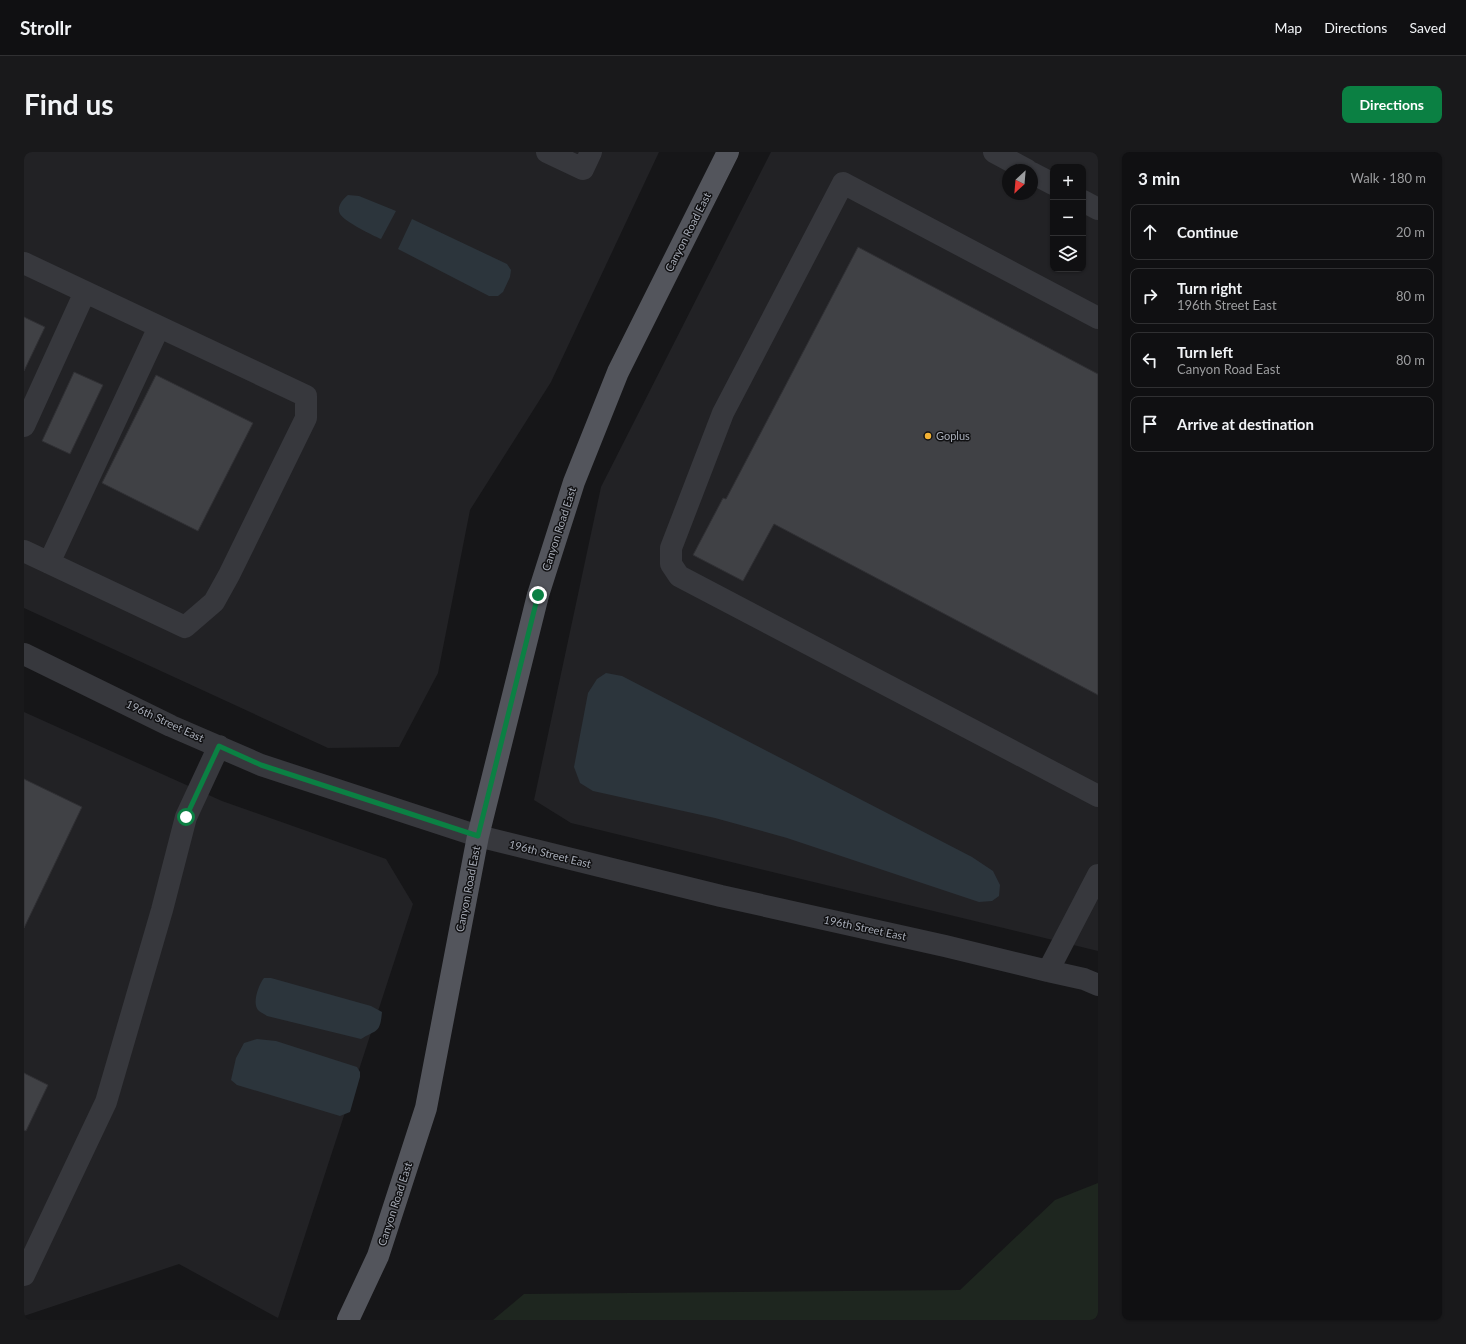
<!DOCTYPE html>
<meta charset="utf-8">
<style>
body{margin:0;font-family:Lato,sans-serif;background:#19191b;color:#f1f3f6}
.controls{position:absolute;right:12px;top:12px;display:grid;overflow:hidden;border-radius:8px;box-shadow:0 1px 3px #0004}
.controls button{width:36px;height:36px;display:grid;place-items:center;padding:0;border:0;border-bottom:1px solid #303032;background:#101012;color:#f1f3f6;font:20px sans-serif}
.compass{position:absolute;left:978px;top:12px;width:36px;height:36px;border-radius:50%;background:#101012;box-shadow:0 1px 3px #0004;rotate:206deg}
.stop{position:absolute;width:12px;height:12px;margin:-9px;border:3px solid #0b8043;border-radius:50%;background:#fff}
.stop.end{background:#0b8043;border-color:#fff;box-shadow:0 1px 4px #0008}
.list{margin:0;padding:0;list-style:none}
h2{display:flex;justify-content:space-between;align-items:center;height:52px;margin:0;padding:0 16px;font-size:17px}
h2 small{font-size:13px;font-weight:400;color:#9c9d9f}
.list li{display:grid;grid-template-columns:26px 1fr auto;gap:12px;align-items:center;box-sizing:border-box;height:56px;margin:0 8px 8px;padding:0 8px;border:1px solid #303032;border-radius:8px}
.list b{display:block;font-size:15px;white-space:nowrap}
.list p{margin:0;font-size:13px;white-space:nowrap;color:#9c9d9f}
.list em{font-size:13px;font-style:normal;color:#9c9d9f}
.icon{flex:none;width:22px;height:22px;fill:none;stroke:currentColor;stroke-width:2;stroke-linecap:round;stroke-linejoin:round}
.map{position:relative;flex:none;width:1074px;height:1168px;overflow:hidden;border-radius:8px}
header{display:flex;align-items:center;gap:24px;box-sizing:border-box;height:56px;padding:0 20px;background:#101012;border-bottom:1px solid #303032}
header strong{font-size:19px}
nav{display:flex;gap:22px;margin-inline-start:auto;font-size:14px}
.intro{display:flex;align-items:center;justify-content:space-between;box-sizing:border-box;height:96px;padding:0 24px}
h1{margin:0;font-size:28px}
.button{padding:10px 18px;border-radius:8px;background:#0b8043;color:#fff;font-size:14px;font-weight:700}
main{display:flex;gap:24px;padding:0 24px}
aside{flex:1;background:#101012;border-radius:8px;box-shadow:0 1px 3px #0004}
.map>svg:first-child{display:block}
.built{fill:#222225;fill-rule:evenodd}
.green{fill:#1e261f}
.water{fill:#2c353c}
.building{fill:#404145;stroke:#303034}
.lines{fill:none;stroke-linecap:round;stroke-linejoin:round}
.minor{stroke:#37383d;stroke-width:22}
.major{stroke:#53555c;stroke-width:22}
.route{stroke:#0b8043;stroke-width:5}
.poi-dot{fill:#f2b134;stroke:#111113;stroke-width:1.5}
.labels{text-anchor:middle;stroke-width:3;stroke-linejoin:round;paint-order:stroke}
.street-label{font-size:11px;fill:#a8adb8;stroke:#111113}
.poi-label{font-size:11px;fill:#a8adb8;stroke:#111113;text-anchor:start}
</style>
<header>
<strong>Strollr</strong>
<nav><a>Map</a><a>Directions</a><a>Saved</a></nav>
</header>
<div class="intro"><h1>Find us</h1><a class="button">Directions</a></div>
<main>
<div class="map">
<svg width="1074" height="1168" viewBox="0 0 1074 1168">
<rect width="100%" height="100%" fill="#161618"/>
<path class="built" d="M0,0H635L527,230L446,358L414,521L375,595L304,596L0,456Z
M747,0H1074V799L547,671L510,648L577,335ZM1029,15H1059V117H1029ZM984,18H1008V42H984Z
M0,560L198,649L362,707L389,752L254,1166L155,1112L0,1164Z"/>
<path class="green" d="M1074,1031V1168H469L500,1142L936,1138L1031,1048Z"/>
<path class="water" d="M324,43L335,44L372,59L357,87C348,83 321,70 316,62C312,55 319,47 324,43Z
M388,67L483,112L487,118L486,125L479,140L474,144H465L374,97Z
M582,521L598,524L948,705L969,719L976,733L975,744L968,749L955,750L763,686L691,666L569,639L556,631L550,615L564,541L573,527Z
M240,826H247L347,854L358,860C356,882 353,877 337,887L243,864C241,862 237,861 235,859C227,852 235,832 240,826Z
M233,887L252,889L333,915L336,920V925L326,960L316,964L213,933L207,928L212,906L220,891Z"/>
<path class="building" d="M834,95L1074,222V543L750,372L719,429L669,403L699,346L702,347Z
M0,165L21,175L0,219Z
M50,220L79,233L46,302L18,289Z
M132,223L229,271L174,379L78,331Z
M0,627L58,655L0,776Z
M0,921L24,933L2,979L0,978Z"/>
<g class="lines">
<path class="minor" d="M523,0L559,17L567,0
M970,0L1003,18
M1008,21L1029,32
M1059,49L1074,57
M0,111L282,244V266L205,423L190,450L161,475L0,399
M1074,166L819,31L699,261L647,396V412L655,424L1074,644
M0,274L61,140
M25,411L135,175
M0,502L147,574L237,613L454,684L697,744L921,794L1024,819L1060,827L1074,833
M1024,819L1074,723
M0,1123L82,950L138,758L162,665L195,594"/>
<path class="major" d="M324,1168L354,1104L402,956L454,684L514,443L550,330L594,220L704,0"/>
</g>
<g class="lines">
<path class="route" d="M162,665L195,594L237,613L454,684L514,443"/>
</g>
<circle class="poi-dot" cx="904" cy="284" r="4"/>
<g class="labels">
<g class="street-label">
<text transform="translate(664 80) rotate(-63)" y="4">Canyon Road East</text>
<text transform="translate(535 377) rotate(-72)" y="4">Canyon Road East</text>
<text transform="translate(141 569) rotate(25)" y="4">196th Street East</text>
<text transform="translate(526 702) rotate(14)" y="4">196th Street East</text>
<text transform="translate(444 737) rotate(-79)" y="4">Canyon Road East</text>
<text transform="translate(841 776) rotate(12)" y="4">196th Street East</text>
<text transform="translate(371 1052) rotate(-72)" y="4">Canyon Road East</text>
</g>
<g class="poi-label">
<text x="912" y="288">Goplus</text>
</g>
</g>
</svg>
<div class="controls">
<button>+</button>
<button>−</button>
<button><svg class="icon" aria-label="layers" viewBox="0 0 24 24"><path d="M12 4l9 5-9 5-9-5zM3 14l9 5 9-5"/></svg></button>
</div>
<svg class="compass" viewBox="-18 -18 36 36"><path d="M0-13l5 13h-10z" fill="#e53935"/><path d="M0 13l5-13h-10z" fill="#9c9d9f"/></svg>
<div class="stop" style="left:162px;top:665px"></div>
<div class="stop end" style="left:514px;top:443px"></div>
</div>
<aside>
<h2>3 min<small>Walk · 180 m</small></h2>
<ul class="list">
<li><svg class="icon" aria-label="ahead" viewBox="0 0 24 24"><path d="M12 20V5M6 11l6-6 6 6"/></svg><div><b>Continue</b></div><em>20 m</em></li>
<li><svg class="icon" aria-label="right" viewBox="0 0 24 24"><path d="M7 20v-9h11M14 6l5 5-5 5"/></svg><div><b>Turn right</b><p>196th Street East</p></div><em>80 m</em></li>
<li><svg class="icon" aria-label="left" viewBox="0 0 24 24"><path d="M17 20v-9H6M10 6l-5 5 5 5"/></svg><div><b>Turn left</b><p>Canyon Road East</p></div><em>80 m</em></li>
<li><svg class="icon" aria-label="arrive" viewBox="0 0 24 24"><path d="M6 21V4h12l-3 4 3 4H6"/></svg><div><b>Arrive at destination</b></div></li>
</ul>
</aside>
</main>
